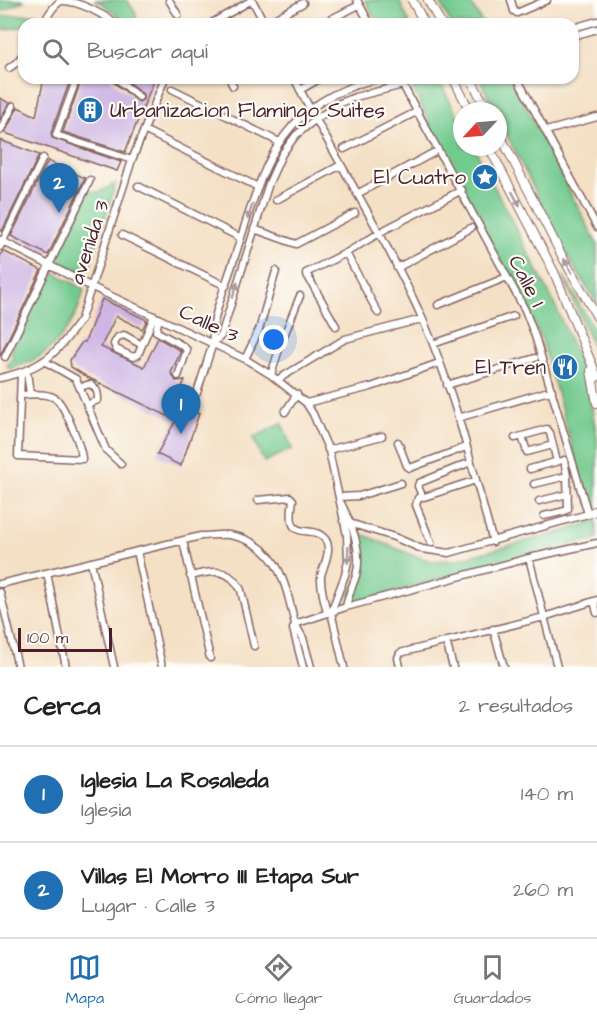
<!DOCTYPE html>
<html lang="es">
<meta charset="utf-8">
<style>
body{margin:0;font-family:"Architects Daughter",sans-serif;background:#f6f6f6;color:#222}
.compass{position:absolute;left:453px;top:102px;width:54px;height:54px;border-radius:50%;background:#fff;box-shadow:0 2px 4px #0004;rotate:244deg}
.scale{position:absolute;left:18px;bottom:15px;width:94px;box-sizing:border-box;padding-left:6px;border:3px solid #4a1f2b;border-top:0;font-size:16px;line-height:21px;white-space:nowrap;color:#4a1f2b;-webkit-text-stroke:4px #fdfcf7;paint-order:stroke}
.you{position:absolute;left:274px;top:340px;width:21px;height:21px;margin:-15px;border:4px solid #fff;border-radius:50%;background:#1a73e8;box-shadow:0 0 0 9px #1a73e833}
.badge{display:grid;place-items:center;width:39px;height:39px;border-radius:50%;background:#1f6fb2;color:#fff;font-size:20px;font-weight:700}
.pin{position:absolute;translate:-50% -50px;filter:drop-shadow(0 2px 3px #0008)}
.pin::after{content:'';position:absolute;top:32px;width:21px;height:18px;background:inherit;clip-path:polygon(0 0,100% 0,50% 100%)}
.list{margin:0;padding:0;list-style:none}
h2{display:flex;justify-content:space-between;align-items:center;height:78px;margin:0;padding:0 24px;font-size:26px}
h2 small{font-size:20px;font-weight:400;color:#767676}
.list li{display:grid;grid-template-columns:39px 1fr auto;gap:18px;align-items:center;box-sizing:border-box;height:96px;padding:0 24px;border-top:2px solid #e0e0e0}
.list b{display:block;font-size:22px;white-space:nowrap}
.list p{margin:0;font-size:20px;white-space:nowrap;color:#767676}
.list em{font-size:20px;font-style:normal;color:#767676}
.icon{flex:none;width:33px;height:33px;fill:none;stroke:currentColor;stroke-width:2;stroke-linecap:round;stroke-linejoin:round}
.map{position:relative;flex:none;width:597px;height:667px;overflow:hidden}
.search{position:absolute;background:#fff;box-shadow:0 2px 4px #0004;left:18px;right:18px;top:18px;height:66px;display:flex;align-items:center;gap:15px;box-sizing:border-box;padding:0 21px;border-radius:18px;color:#767676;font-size:22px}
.sheet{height:270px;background:#fff}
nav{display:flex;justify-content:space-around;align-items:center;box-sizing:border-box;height:84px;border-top:2px solid #e0e0e0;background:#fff;font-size:16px;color:#767676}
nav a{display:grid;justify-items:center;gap:3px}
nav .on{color:#1f6fb2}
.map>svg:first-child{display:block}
.green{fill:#73ca8f;stroke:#5e745d;stroke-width:1.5}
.building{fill:#ceb5e4}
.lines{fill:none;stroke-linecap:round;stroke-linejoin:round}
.minor-casing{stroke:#866361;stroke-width:9}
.major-casing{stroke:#866361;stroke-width:10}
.minor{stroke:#fff;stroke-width:6}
.major{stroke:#fff;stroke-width:8}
.oneway{fill:#ae9aa0}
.labels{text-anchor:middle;stroke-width:4.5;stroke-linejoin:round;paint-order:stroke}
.poi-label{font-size:21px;fill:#4a1f2b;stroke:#fdfcf7;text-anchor:end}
.street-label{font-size:21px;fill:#4a1f2b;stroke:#fdfcf7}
</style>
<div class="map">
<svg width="597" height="667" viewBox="0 0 597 667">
<rect width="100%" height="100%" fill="#fdfcf7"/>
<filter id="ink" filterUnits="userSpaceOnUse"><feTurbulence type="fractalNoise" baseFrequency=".0167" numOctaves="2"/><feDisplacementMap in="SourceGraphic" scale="12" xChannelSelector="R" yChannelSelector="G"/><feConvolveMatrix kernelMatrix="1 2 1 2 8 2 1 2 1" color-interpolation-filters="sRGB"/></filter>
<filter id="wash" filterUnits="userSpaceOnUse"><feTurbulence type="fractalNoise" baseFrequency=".008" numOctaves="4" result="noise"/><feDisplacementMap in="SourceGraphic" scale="24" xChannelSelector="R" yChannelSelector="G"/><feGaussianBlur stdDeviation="1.35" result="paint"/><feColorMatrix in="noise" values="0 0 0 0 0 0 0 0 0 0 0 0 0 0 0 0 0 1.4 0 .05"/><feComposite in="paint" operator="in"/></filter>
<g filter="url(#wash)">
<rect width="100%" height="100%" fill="#f4e0c5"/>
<path class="green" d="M0,0H25L5,10L0,11Z
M94,0H127L136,14V21L127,24L102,3Z
M365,0H399L410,24H378Z
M439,0H469L483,24H451Z
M35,14L33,24H24V26L1,30L0,18L4,16Z
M408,78H438L462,125V147H474L554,303L587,381L597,437V508L592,507L588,503L542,340L433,131Z
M479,78H511L597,244V304L568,257L498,117V111H495Z
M116,183L87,274L55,260L89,191L100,192Z
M50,270L84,289C79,314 65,337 45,353C36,361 22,364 11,369L7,366L13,356L11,353Z
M563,275L597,335V357Z
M282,423L292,449L264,462L253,438Z
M594,521H597V539L531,553L352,604L349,594L358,581L361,566L357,532L412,555L432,561L455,560L565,531Z"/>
<g id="blocks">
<path class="building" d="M44,78H71L51,133L52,138L121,162L117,171L5,133L18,107L36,116Z
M82,78H111L113,82L139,102L143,100L144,95L124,78H155L125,152L63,132Z
M0,98L9,103L0,120Z
M0,140L39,155L2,231L0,230Z
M48,161L85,178L48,255L11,236Z
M3,251L41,270L0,356V257Z
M102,299L147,320L142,329L116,316L101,347L144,367L158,338L181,351L171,373L176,381L185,380L175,402L199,414L181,466L157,454L176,420L87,377L71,367L70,360L82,342H85Z"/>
</g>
</g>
<g filter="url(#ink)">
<use href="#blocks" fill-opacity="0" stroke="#866361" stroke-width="1.5"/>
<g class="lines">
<defs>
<path id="minor" d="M169,0L178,15
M252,0L265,24
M357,0L370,24
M511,0L514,11L517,13L547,0
M329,20L359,5
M43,24C47,17 53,5 61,1C78,0 104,15 117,24
M210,24L252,0
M265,24L303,3
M573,28L597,21
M573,36L597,29
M9,68L16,63L24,53
M77,78L56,135L132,160
M116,78L139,97
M229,78L233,86
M294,78C335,159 386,237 423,320C454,390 472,467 493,542
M517,78L597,227
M172,89L279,142
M300,90L321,78
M144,130L258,187
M0,131L13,106
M546,131L597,117
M344,149L418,111
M138,186L241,238
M357,194L433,153
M276,200L341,165
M254,229L296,244L355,213
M122,235L226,286
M0,240L92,287L245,359L271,375L306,403L313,414L329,451L347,535L348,561L345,575L331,612L344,667
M0,247L43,158
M346,253L378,313
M397,268L471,228
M438,305L507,277
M159,318L156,331L183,346L187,350L178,376
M336,326L306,273L346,253L386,229L462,190
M213,343C210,319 227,283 234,259C264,168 274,105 379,78
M433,344L514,316
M142,345L138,355L133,357L116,349L114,344L118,337L124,335L142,345L154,316
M5,357L90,180
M245,359L259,330L276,271
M44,361L76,379L106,450L121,464
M27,372L30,394
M21,373L18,456L82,459C82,449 64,403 55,398C47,393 31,394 22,395
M271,375L281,343L300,296
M0,378C42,369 57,354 81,319L132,160L165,78
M277,380L345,339L422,319
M447,385L535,358
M80,387L90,384C97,388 98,392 98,400L87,405
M197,393L213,343L221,336L269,183L282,154L296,135L316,119L340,103L355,97L403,85
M306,403L371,387L439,363
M285,412L297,394
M458,418L552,390
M522,436L527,452L553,445
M515,438L547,429L550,433L557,462
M398,442L407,466L410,468L466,447
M328,450L382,436
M471,462L419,483L418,486L422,496L424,497L476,480
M530,469L559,461
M534,484L567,476
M422,496L418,498L416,505L431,543
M339,497L359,496L401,483
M258,500L290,497L293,500C285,547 310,521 325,539C333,549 323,566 321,576C320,588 325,602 327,613
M539,501L568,494
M341,503C352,525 363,551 356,576C352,587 348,596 346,607
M544,516L565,511L568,509L567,476L564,460
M343,521L394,537L422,549L449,553L588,514L535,336L525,310L507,277L399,78
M183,541L210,658
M137,551L162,667
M529,558L557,667
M91,562L114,667
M47,573L66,667
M190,576C212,571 228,566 241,590L254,646
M0,584L201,536C210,536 220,534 229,535C279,543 285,583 295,624L293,629L303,667
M0,592L18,667
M594,601L597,613
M295,624L346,607L529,558L597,543
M295,624L303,638L311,667
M493,629L504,667
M446,641L453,667
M400,667L398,658L400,653L544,617L597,600"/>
<path id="major" d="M412,0L425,24
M428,0L441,24
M453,78L470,111
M470,78L488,111
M498,131L562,256L597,317
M489,147L554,272L597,377
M591,371L597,403
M588,514L597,510"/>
</defs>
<use href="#minor" class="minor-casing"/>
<use href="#major" class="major-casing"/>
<use href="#minor" class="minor"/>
<use href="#major" class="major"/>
</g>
<defs><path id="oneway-solid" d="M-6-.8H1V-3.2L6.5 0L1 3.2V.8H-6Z" transform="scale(1.5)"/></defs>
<g class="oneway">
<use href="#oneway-solid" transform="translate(516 199) rotate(62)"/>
<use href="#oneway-solid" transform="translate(250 212) rotate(108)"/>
<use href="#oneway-solid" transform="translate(568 266) rotate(-120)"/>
<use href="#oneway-solid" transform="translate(235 290) rotate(-73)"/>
<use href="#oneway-solid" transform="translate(348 555) rotate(92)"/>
</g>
</g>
<defs>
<symbol id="building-disc" viewBox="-11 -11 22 22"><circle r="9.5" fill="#1f6fb2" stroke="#fdfcf7"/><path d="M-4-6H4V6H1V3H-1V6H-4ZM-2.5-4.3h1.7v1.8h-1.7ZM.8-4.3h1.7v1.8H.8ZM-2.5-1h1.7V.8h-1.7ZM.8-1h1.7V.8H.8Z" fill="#fff"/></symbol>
<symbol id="sight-disc" viewBox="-11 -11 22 22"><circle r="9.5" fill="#1f6fb2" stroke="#fdfcf7"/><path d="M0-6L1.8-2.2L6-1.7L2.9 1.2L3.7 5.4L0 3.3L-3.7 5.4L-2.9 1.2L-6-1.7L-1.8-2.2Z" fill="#fff"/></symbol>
<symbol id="restaurant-disc" viewBox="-11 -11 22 22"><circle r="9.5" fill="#1f6fb2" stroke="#fdfcf7"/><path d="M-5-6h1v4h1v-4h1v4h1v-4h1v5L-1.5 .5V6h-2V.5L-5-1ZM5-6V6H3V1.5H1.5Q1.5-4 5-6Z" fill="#fff"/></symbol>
</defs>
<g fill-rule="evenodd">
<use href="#building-disc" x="75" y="95" width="30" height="30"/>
<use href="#sight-disc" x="470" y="162" width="30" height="30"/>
<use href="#restaurant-disc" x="550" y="352" width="30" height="30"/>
</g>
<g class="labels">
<g class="poi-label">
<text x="110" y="117" text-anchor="start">Urbanizacion Flamingo Suites</text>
<text x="466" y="184">El Cuatro</text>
<text x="546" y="374">El Tren</text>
</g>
<g class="street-label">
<text transform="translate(89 242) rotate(-72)" y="7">avenida 3</text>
<text transform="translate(527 281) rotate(63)" y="7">Calle 1</text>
<text transform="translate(209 323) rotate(25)" y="7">Calle 3</text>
</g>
</g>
</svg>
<svg class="compass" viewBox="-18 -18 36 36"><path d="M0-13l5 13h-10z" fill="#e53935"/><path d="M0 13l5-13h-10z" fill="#767676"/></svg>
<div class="scale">100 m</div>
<div class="you"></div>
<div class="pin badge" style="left:181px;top:434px">1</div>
<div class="pin badge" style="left:59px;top:213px">2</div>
<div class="search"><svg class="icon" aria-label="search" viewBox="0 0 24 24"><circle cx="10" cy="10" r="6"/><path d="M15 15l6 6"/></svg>Buscar aquí</div>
</div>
<section class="sheet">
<h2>Cerca<small>2 resultados</small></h2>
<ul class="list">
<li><span class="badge">1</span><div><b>Iglesia La Rosaleda</b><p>Iglesia</p></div><em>140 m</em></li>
<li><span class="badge">2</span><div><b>Villas El Morro III Etapa Sur</b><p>Lugar · Calle 3</p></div><em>260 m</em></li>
</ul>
</section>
<nav>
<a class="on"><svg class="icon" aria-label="map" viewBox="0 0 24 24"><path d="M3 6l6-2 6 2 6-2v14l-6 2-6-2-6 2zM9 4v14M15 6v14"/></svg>Mapa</a>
<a><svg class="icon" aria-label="directions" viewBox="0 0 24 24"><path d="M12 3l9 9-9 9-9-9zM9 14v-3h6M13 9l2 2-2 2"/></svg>Cómo llegar</a>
<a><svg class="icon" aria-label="saved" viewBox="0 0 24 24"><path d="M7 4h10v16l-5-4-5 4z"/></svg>Guardados</a>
</nav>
